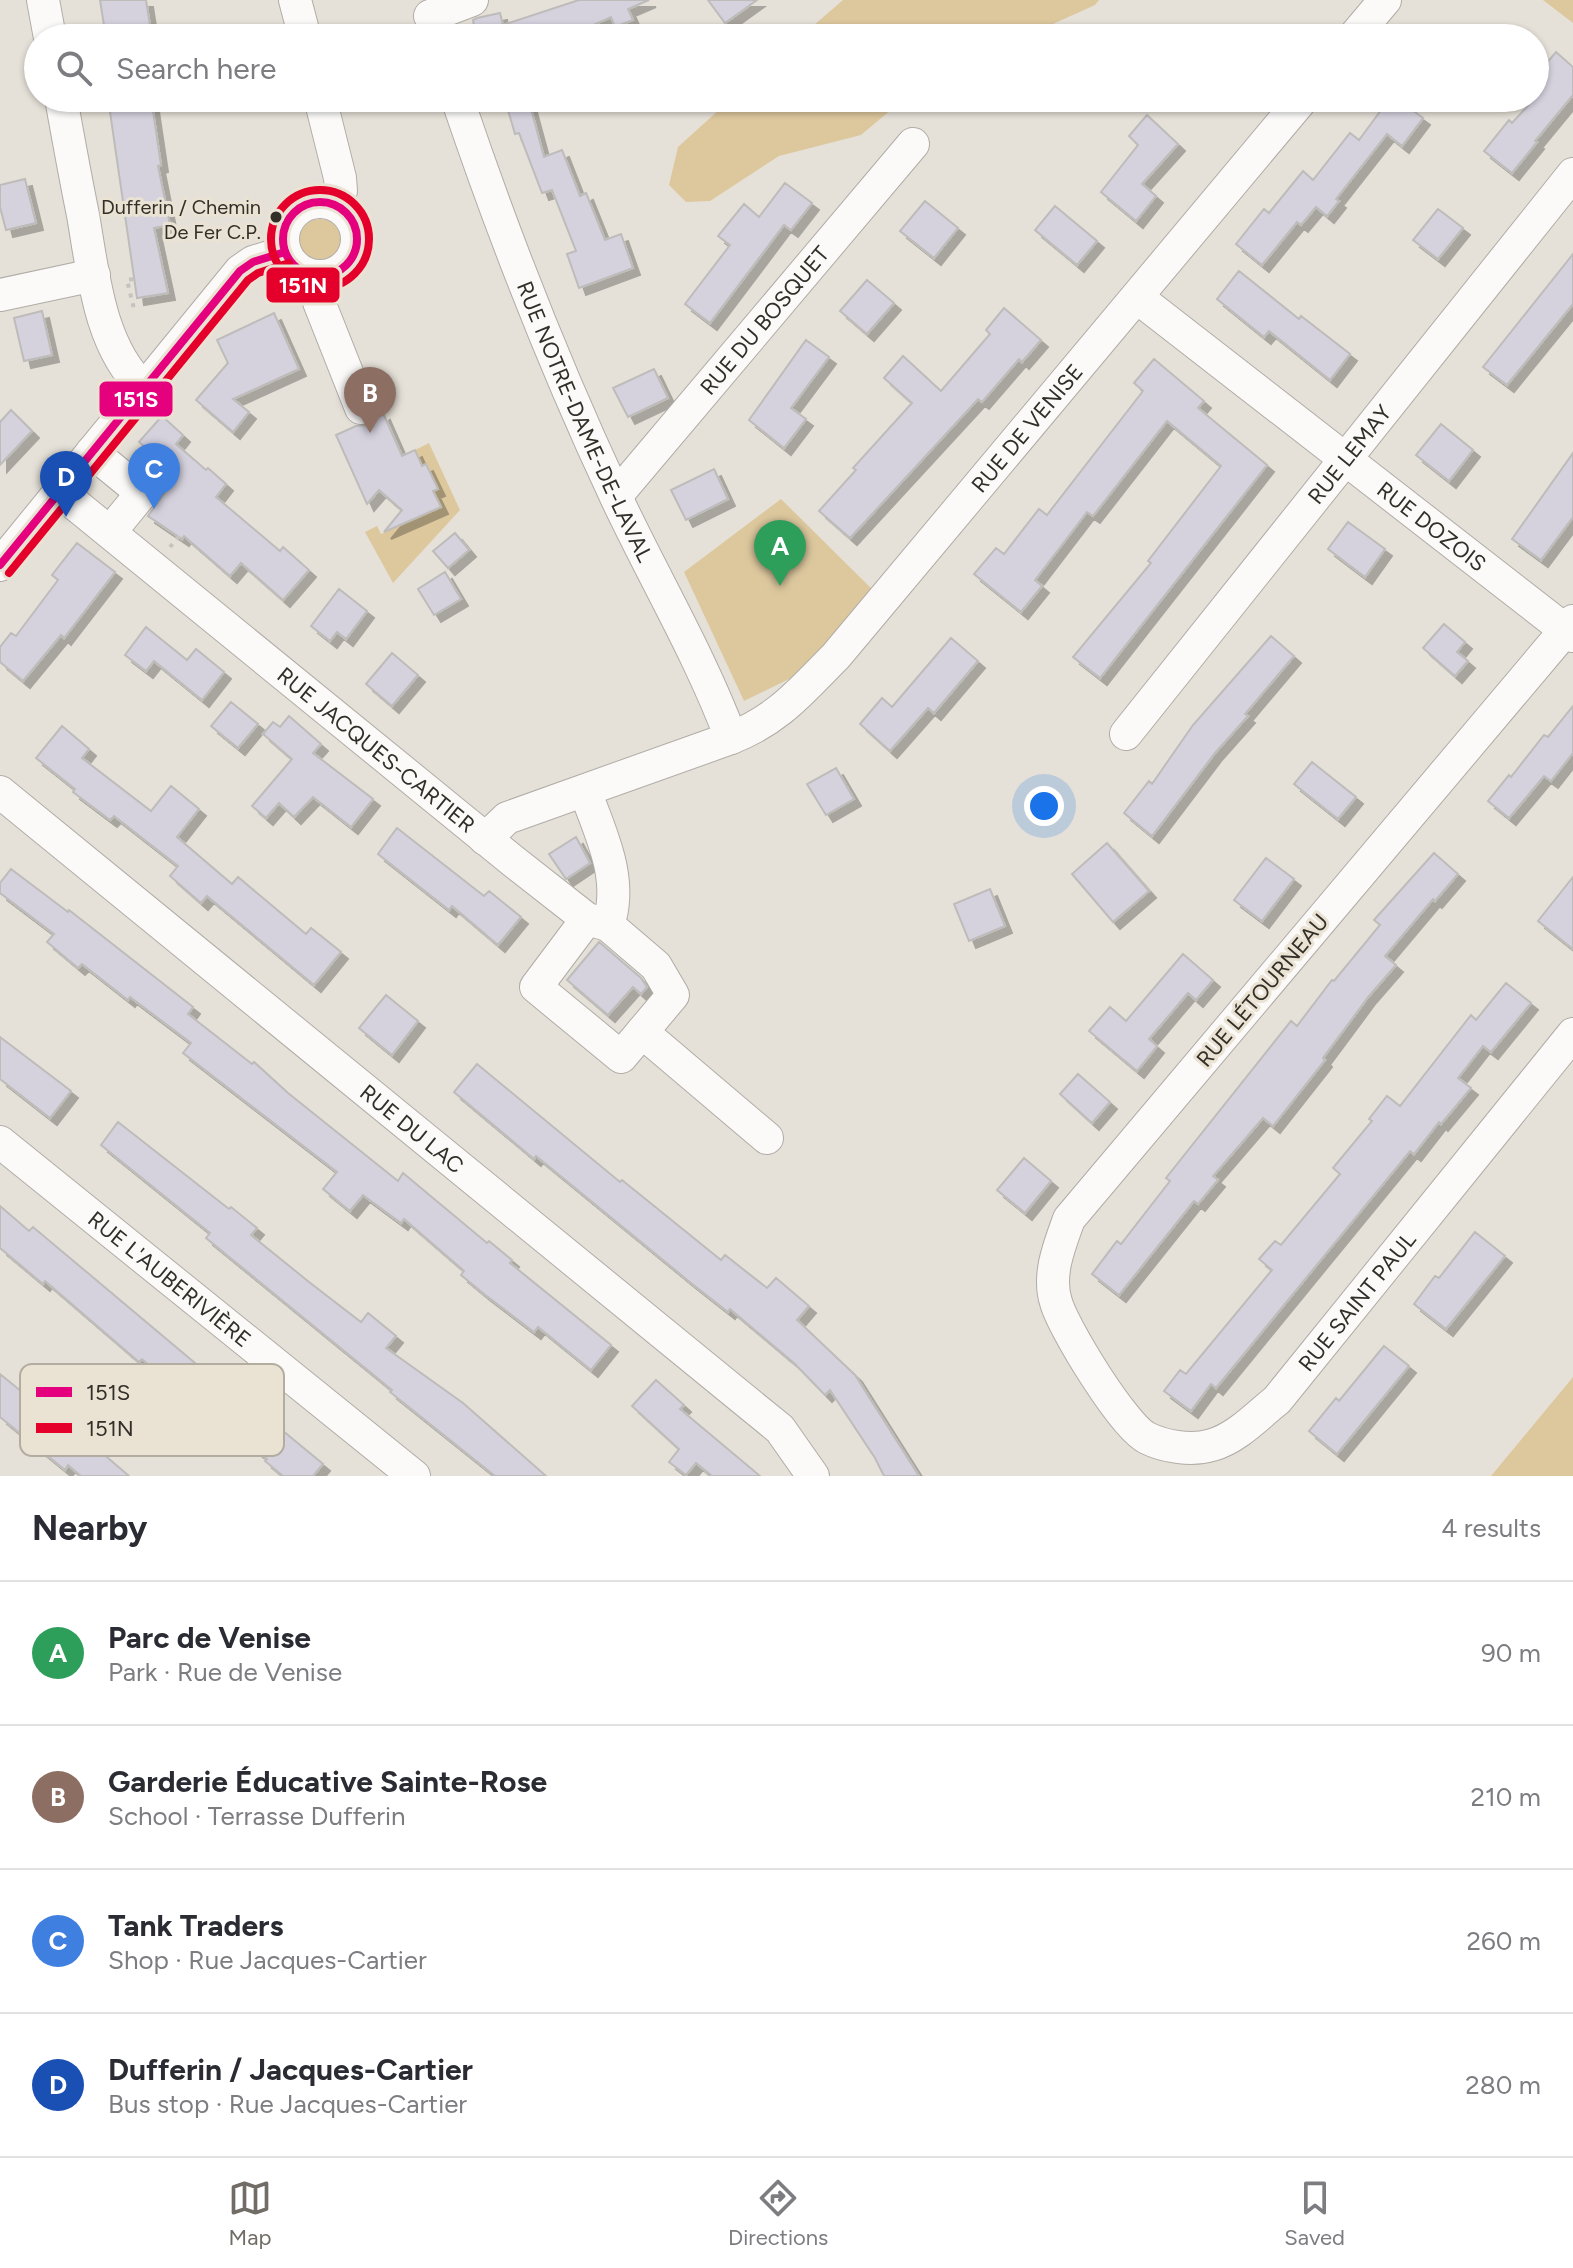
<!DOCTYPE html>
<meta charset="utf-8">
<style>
body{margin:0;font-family:Figtree,sans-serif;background:#f7f7f7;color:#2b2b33}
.you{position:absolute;left:1044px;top:806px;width:28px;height:28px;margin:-20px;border:6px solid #fff;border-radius:50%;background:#1a73e8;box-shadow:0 0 0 12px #1a73e833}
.badge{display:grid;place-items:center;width:52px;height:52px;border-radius:50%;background:#716d66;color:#fff;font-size:26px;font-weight:700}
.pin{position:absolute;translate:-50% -66px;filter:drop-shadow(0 2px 4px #0008)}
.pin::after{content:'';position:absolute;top:42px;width:28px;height:24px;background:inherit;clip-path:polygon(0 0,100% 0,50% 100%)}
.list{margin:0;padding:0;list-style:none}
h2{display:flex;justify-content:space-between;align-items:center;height:104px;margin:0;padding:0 32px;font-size:34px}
h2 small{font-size:26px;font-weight:400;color:#7c7c81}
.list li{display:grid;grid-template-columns:52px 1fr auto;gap:24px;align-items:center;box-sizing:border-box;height:144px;padding:0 32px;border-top:2px solid #e1e1e2}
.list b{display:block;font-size:30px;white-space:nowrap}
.list p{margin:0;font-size:26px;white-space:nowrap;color:#7c7c81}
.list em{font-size:26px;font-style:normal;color:#7c7c81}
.icon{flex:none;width:44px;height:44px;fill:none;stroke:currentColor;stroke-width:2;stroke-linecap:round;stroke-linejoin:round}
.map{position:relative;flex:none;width:1573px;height:1476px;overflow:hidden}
.search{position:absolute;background:#fff;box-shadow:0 2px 6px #0004;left:24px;right:24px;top:24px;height:88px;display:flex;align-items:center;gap:20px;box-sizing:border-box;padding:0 28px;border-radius:44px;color:#7c7c81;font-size:30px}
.sheet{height:680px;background:#fff}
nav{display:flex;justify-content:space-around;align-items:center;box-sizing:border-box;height:112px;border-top:2px solid #e1e1e2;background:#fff;font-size:22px;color:#7c7c81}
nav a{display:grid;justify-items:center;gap:4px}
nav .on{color:#716d66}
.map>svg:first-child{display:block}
.green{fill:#ddc89e}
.building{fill:#d5d2de;stroke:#bebcba;stroke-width:2;filter:url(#shadow)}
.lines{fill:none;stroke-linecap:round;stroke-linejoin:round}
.minor-casing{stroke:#b0aca6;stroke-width:34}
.path{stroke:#c5c3bf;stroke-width:4;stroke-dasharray:4 6;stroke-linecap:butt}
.minor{stroke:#fbfaf9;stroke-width:32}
.bus-1-casing{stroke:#eae2d3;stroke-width:14}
.bus-2-casing{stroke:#eae2d3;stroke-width:14}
.bus-1{stroke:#e5007d;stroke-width:8}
.bus-2{stroke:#e4002b;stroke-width:8}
.bus-dot{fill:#322f29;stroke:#eae2d3;stroke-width:3}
.labels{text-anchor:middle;stroke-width:6;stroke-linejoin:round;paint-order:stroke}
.bus-label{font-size:20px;fill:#322f29;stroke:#eae2d3;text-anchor:end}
.street-label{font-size:22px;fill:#322f29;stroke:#eae2d3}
.key{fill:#eae2d3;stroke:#b3aca0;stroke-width:2}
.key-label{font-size:22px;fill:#322f29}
.line-badge{stroke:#eae2d3;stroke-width:3}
.badge-label{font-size:22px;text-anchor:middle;font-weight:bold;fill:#fff}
</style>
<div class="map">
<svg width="1573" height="1476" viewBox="0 0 1573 1476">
<defs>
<filter id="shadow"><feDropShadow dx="7" dy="7" stdDeviation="0" flood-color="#0004"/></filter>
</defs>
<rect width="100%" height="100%" fill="#e5e1d8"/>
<path class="green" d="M843,0H1099L1095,5L1022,38H799Z
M1543,0H1573V23Z
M732,98H905L861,135L779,156L710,201L686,202L669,185L678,147Z
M299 240a21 21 0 1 1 42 0a21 21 0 1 1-42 0Z
M429,443L460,510L393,583L365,532L377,526L381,534L440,507L433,491L437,489L427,464L422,466L415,450Z
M781,499L883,600L836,656L744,701L684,572Z
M1573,1377V1476H1491Z"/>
<path class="building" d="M100,0H146L152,38H106Z
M579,0H649L628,9L633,20L615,27L611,17L575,33L576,38H476L473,20L477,18L500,13L503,25Z
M708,0H757L725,23Z
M1556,52L1573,67V95L1535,141L1537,142L1512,173L1484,151L1509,120L1512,123L1535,98V77Z
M108,98H151L161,165L158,166L170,225L154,228L168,293L137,298Z
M528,98L544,157L562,150L580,196L586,193L605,240L621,234L633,268L579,288L567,254L576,251L552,190L542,193L519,133L515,134L506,103Z
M1390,98H1396L1423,118L1402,146L1387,134L1336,199L1339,201L1327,216L1316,207L1301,225L1297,222L1262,265L1236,244L1264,209L1269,213L1303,171L1313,180L1350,133L1359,140Z
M1147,115L1178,144L1142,184L1156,196L1136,221L1101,192L1138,145L1129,136Z
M25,179L36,223L6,230L0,207V185Z
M785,183L812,203L791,230L784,225L710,323L685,304L730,245L718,236L744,204L759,217Z
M925,201L958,228L934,258L900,231Z
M1055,206L1097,241L1077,265L1035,230Z
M1438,209L1463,228L1438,259L1413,240Z
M1573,254V304L1507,385L1483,367Z
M1239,271L1299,319L1301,316L1350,354L1330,380L1269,331L1264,337L1217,299Z
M867,280L894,303L867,334L840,311Z
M1004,308L1041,340L1022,362L1019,359L982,402L978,399L850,538L819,511L856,470L853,468L912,403L884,378L903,356L941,391L990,334L986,330Z
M42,311L52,355L24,361L14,318Z
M274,313L299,369L233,399L249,412L233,432L196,400L228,363L217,340Z
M806,340L829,357L791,408L806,419L784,448L749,420Z
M1154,359L1204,401L1198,408L1267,465L1100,678L1073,657L1151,563L1148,561L1221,466L1167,421L1093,516L1087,512L1035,580L1042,586L1021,612L974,574L996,548L1004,554L1039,509L1047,515L1143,391L1134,383Z
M654,369L668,398L628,417L613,388Z
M11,410L32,431L0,465V422Z
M383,413L402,456L415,450L422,466L426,464L438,489L433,491L441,507L384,532L402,510L379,490L367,504L336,435L356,426L369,425Z
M162,416L183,435L176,444L206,470L208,468L226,484L216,497L280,551L283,547L309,570L283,600L241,563L230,576L184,536L182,539L148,516L177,475L139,442Z
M1441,424L1473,450L1449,481L1416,455Z
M1573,453V517L1541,560L1512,539Z
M714,469L728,499L686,520L671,490Z
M1348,522L1385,549L1365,577L1328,549Z
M455,533L469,550L448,568L433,551Z
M77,543L115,572L64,638L61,635L23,681L0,662V647L11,633L16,636L58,580L52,575Z
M445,572L461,599L434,615L418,589Z
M339,589L367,611L346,639L337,632L330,641L311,626Z
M1444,624L1465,642L1457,652L1468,661L1455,676L1423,648Z
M146,627L187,660L196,649L224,672L202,700L154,661L146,671L125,655Z
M1271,636L1294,656L1245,714L1248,716L1215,753L1152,836L1124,813L1149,781L1152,784L1193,725Z
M951,638L978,661L934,713L928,708L890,751L860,724L882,698L892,707Z
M392,653L418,675L392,706L366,684Z
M231,702L258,724L238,748L211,726Z
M1573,706V753L1551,781L1544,776L1509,818L1488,801L1509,775L1511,777L1544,735L1548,737Z
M289,716L321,744L313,753L373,799L351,827L313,797L294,817L279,803L266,818L252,806L292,759L263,734L273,722L280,727Z
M62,726L89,749L82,758L151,811L171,786L199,809L177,837L232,884L238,877L306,934L311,928L341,952L314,985L207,896L201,903L170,876L178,866L114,816L110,820L73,792L75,789L36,758Z
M1312,762L1356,797L1338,819L1294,784Z
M836,768L854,799L826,815L807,784Z
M397,828L484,896L489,891L521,917L498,945L452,906L449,910L378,854Z
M576,837L590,863L566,879L549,854Z
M1107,843L1149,891L1113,922L1072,874Z
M1434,853L1458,874L1435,901L1433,899L1385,956L1396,965L1369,996L1323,1058L1325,1060L1273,1126L1263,1118L1213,1176L1218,1180L1198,1204L1194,1201L1119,1295L1092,1274L1117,1241L1121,1244L1170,1181L1166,1178L1291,1021L1297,1026L1332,980L1334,981L1380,925L1374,920Z
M1266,858L1294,879L1262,921L1234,900Z
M11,869L68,912L69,910L193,1007L188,1014L252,1064L254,1062L288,1093L398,1181L403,1173L487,1243L489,1241L512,1260L510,1263L611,1345L591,1370L538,1327L534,1332L484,1294L461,1275L464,1271L404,1219L401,1223L363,1195L350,1211L323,1189L337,1172L183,1053L191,1043L130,997L128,1000L82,964L78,968L47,942L54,934L0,893V883Z
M1573,877V949L1538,921Z
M990,889L1005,926L969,941L954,904Z
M599,942L641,978L647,987L641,994L633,987L608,1015L567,980Z
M1183,954L1213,980L1196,1000L1188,993L1149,1039L1157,1046L1137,1071L1089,1031L1110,1007L1126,1021Z
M1506,983L1531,1003L1491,1052L1483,1046L1458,1078L1471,1088L1441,1124L1439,1122L1414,1154L1410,1151L1216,1388L1211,1384L1191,1411L1164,1391L1180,1370L1186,1374L1272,1270L1259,1259L1275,1241L1281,1245L1340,1174L1333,1168L1372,1121L1369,1119L1387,1096L1400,1106L1471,1015L1476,1020Z
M386,995L418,1021L392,1055L359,1028Z
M0,1037L71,1091L50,1118L0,1079Z
M477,1064L620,1182L622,1180L721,1260L725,1255L767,1288L776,1278L809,1306L797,1320L855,1375L919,1476H884L875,1458L830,1390L825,1395L794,1363L730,1309L728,1312L691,1283L536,1156L534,1159L454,1092Z
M1078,1074L1110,1102L1092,1123L1060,1094Z
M118,1122L229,1209L231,1207L257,1228L251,1235L309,1282L361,1322L368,1313L396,1336L386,1348L463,1403L546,1476H495L390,1392L392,1390L206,1238L210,1233L101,1145Z
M1024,1158L1051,1181L1025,1213L997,1190Z
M0,1206L29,1231L33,1227L232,1394L236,1389L272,1419L271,1421L323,1464L313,1476H283L265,1461L267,1459L191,1398L189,1400L142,1359L139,1362L45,1281L43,1284L0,1248Z
M1475,1232L1505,1256L1446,1329L1414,1304L1435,1276L1439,1278Z
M1384,1346L1409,1366L1337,1454L1309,1431L1336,1398L1339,1401Z
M0,1374L92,1449L94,1446L129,1476H81L68,1465L65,1470L0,1417Z
M656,1380L684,1405L680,1409L760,1476H712L696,1463L686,1475L669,1462L679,1449L632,1406Z"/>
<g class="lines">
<defs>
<g id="minor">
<path d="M43,0L50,38"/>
<path d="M295,0L305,38"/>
<path d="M430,16L472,0"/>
<path d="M1353,38L1385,0"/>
<path d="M61,98C68,137 75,176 83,215C93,272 99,347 144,388"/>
<path d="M320,98L340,178L341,191L335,205"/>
<path id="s1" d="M457,98C503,234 555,367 616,497C654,578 700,655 731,738"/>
<circle cx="320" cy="239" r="37"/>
<path d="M318,276L319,302L361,408"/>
<path d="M0,295L94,275"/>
<path id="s2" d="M1138,298L1573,636"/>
<path d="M92,452L142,493L110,532"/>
<path id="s3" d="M60,492L513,861L587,919L608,925L656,966L673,995L621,1057L536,987L587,919"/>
<path id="s4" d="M616,496L913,144"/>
<path d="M0,565L240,271L253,262L285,252"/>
<path id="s5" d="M1573,621L1069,1219C1060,1244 1047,1275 1056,1302C1063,1328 1124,1427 1147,1438C1165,1447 1192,1451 1212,1445C1237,1438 1258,1415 1277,1400L1573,1034"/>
<path id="s6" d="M1126,734L1573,174"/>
<path d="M585,791C601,834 624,880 608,925"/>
<path id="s7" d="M0,792L780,1429L813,1476"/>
<path id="s8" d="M485,839L507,818L731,738C779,719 801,691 836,656L1303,98"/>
<path d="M642,1032L767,1138"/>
<path id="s9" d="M0,1142L414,1476"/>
</g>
</defs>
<use href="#minor" class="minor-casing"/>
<path class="path" d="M133,279L127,280L134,309
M170,547L179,536"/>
<use href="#minor" class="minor"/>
<defs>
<path id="bus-1" d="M283 239a37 37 0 1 1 74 0a37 37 0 1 1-74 0Z
M0,565L240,271L253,262L285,252"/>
<path id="bus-2" d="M271 239a49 49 0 1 1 98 0a49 49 0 1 1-98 0Z
M9,573L248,280L258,273L289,263"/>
</defs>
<use href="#bus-1" class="bus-1-casing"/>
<use href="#bus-2" class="bus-2-casing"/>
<use href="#bus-1" class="bus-1"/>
<use href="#bus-2" class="bus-2"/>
</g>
<circle class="bus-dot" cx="276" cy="217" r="7"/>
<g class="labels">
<g class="bus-label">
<text x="261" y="214">Dufferin / Chemin<tspan x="261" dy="25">De Fer C.P.</tspan></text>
</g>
<g class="street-label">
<text dy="8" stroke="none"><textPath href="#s4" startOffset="230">RUE DU BOSQUET</textPath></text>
<text dy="8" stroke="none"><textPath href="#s1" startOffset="348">RUE NOTRE-DAME-DE-LAVAL</textPath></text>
<text dy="8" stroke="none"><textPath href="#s8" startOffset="700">RUE DE VENISE</textPath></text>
<text dy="8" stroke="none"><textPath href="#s6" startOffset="358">RUE LEMAY</textPath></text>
<text dy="8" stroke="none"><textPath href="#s2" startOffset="372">RUE DOZOIS</textPath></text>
<text dy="8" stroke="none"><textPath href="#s3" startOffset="408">RUE JACQUES-CARTIER</textPath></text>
<text transform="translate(1262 990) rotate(-50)" y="8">RUE LÉTOURNEAU</text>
<text dy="8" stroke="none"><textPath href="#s7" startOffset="532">RUE DU LAC</textPath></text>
<text dy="8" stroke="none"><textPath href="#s9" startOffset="218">RUE L'AUBERIVIÈRE</textPath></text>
<text dy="8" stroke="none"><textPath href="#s5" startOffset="1306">RUE SAINT PAUL</textPath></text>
</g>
</g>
<rect x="20" y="1364" width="264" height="92" rx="12" class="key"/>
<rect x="36" y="1387" width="36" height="10" fill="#e5007d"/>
<rect x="36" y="1423" width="36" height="10" fill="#e4002b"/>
<g class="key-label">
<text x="86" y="1400">151S</text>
<text x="86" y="1436">151N</text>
</g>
<g class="line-badge">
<rect x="265" y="266" width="76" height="38" rx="8" fill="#e4002b"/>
<rect x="98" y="380" width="76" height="38" rx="8" fill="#e5007d"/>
</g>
<g class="badge-label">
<text x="303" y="293">151N</text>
<text x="136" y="407">151S</text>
</g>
</svg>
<div class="you"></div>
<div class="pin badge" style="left:780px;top:586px;background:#2e9e5b">A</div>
<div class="pin badge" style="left:370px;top:433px;background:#8d6e63">B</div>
<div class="pin badge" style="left:154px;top:509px;background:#3f7fe0">C</div>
<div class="pin badge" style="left:66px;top:517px;background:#1a4fb4">D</div>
<div class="search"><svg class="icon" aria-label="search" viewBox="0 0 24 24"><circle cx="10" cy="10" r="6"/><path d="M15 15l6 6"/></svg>Search here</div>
</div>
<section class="sheet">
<h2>Nearby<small>4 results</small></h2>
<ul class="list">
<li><span class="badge" style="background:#2e9e5b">A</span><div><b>Parc de Venise</b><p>Park · Rue de Venise</p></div><em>90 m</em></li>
<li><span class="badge" style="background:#8d6e63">B</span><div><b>Garderie Éducative Sainte-Rose</b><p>School · Terrasse Dufferin</p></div><em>210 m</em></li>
<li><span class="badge" style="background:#3f7fe0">C</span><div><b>Tank Traders</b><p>Shop · Rue Jacques-Cartier</p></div><em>260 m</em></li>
<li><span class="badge" style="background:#1a4fb4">D</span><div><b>Dufferin / Jacques-Cartier</b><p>Bus stop · Rue Jacques-Cartier</p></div><em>280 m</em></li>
</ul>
</section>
<nav>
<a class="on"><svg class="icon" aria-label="map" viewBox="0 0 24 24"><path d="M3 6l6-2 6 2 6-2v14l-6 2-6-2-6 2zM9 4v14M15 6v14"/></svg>Map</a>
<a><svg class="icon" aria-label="directions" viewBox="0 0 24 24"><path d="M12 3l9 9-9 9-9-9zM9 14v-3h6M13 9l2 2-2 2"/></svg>Directions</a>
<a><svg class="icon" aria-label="saved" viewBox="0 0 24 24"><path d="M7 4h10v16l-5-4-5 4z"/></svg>Saved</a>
</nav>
